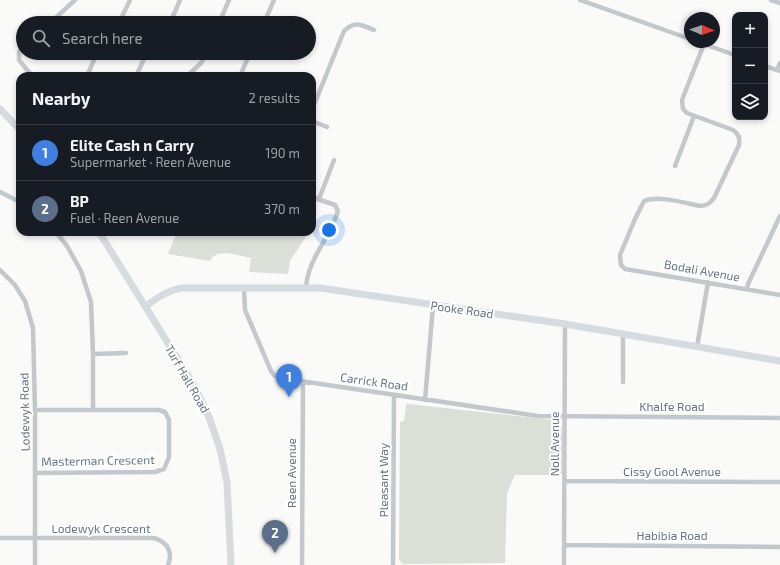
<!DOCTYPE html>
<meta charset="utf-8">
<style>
body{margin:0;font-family:"Exo 2",sans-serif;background:#242831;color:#f1f3f6}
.controls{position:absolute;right:12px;top:12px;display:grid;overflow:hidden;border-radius:8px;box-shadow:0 2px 6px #0003}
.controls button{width:36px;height:36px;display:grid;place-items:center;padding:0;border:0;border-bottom:1px solid #363941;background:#171b24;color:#f1f3f6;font:20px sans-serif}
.compass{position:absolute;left:684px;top:12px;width:36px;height:36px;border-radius:50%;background:#171b24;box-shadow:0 2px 6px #0003;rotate:92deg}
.you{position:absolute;left:329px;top:230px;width:14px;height:14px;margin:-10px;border:3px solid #fff;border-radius:50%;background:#1a73e8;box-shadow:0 0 0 6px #1a73e833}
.badge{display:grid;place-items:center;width:26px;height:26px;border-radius:50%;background:#0b8043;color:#fff;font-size:13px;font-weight:700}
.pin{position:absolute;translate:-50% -33px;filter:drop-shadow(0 1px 2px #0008)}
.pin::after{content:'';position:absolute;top:21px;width:14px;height:12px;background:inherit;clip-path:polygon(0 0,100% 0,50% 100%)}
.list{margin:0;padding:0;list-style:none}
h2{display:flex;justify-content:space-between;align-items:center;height:52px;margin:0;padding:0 16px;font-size:17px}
h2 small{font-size:13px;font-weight:400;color:#9ea1a6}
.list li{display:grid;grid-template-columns:26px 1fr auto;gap:12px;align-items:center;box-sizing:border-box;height:56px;padding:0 16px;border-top:1px solid #363941}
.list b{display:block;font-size:15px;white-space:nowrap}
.list p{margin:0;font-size:13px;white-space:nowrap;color:#9ea1a6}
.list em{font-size:13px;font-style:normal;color:#9ea1a6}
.icon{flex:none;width:22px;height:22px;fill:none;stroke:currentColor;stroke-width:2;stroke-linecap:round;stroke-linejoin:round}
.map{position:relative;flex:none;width:780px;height:565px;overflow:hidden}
.search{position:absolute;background:#171b24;box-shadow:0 2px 6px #0003;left:16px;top:16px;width:300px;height:44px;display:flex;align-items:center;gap:10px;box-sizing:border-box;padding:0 14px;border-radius:22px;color:#9ea1a6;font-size:15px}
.panel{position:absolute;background:#171b24;box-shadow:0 2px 6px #0003;left:16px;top:72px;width:300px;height:164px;border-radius:12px}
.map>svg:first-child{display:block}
.green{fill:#dadfd7}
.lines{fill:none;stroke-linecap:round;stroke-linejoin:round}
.street{stroke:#c3c8cc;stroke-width:4.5}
.secondary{stroke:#d6dbdf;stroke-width:7}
.primary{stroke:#d6dbdf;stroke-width:7}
.labels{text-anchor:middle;stroke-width:4;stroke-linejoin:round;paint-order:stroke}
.street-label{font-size:12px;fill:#657683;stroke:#fff}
</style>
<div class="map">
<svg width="780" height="565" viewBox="0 0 780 565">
<rect width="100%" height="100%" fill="#fafaf8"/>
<path class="green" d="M177,232H309L290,261L288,274L249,272L251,258C239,256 216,247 210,261L168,254Z
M408,404L553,420L562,427V475H515L507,493L505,563L403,564L399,560L400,422L404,421L406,405Z"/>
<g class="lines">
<path class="street" d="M580,0L690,39
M771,0L780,3
M50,23L75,0
M119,23L130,0
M170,23L180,0
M219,23L229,0
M264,23L274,0
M698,42L735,55
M704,44L682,100L683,109L687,113L733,130C739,134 740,138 739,145L714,198C710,203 707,206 700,206C685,203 659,195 644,201L635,219L620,255L621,265L625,269L780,295
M23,47L19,52V60L32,76
M765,66L780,71
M777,70L780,63
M87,76L97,53
M136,76L144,59L150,53
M187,76L201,63L207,53
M240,76L250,53
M312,110L344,31C355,20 362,25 374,30
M312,121L327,127
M675,166L694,116
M0,192L20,202
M319,199L334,160
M56,232L67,246L81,271L91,302L93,354V410
M0,270L15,285L25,301L33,328L35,410V565
M244,288L245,310L271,371L275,376L280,378L538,416L780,418
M306,288C307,260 330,238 338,211L335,205L312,197
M747,289L748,284L780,216
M697,347L708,282
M93,354L126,353
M623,382V334
M425,400L433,306
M35,410H159L165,412L169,420V457L164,469L155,472L35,473
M565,481L780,482
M0,538H154C168,542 173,553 168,565
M564,545L780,547
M302,565L303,382
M393,565L394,395
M564,565L565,324"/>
<path class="secondary" d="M146,306C157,298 168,290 182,288H320L565,324L780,361"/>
<path class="primary" d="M0,109L20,130
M99,232L194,385L209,417L220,449L227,482L231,565"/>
</g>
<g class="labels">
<g class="street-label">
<text transform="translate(702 271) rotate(10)" y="4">Bodali Avenue</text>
<text transform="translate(462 310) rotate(8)" y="4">Pooke Road</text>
<text transform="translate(187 379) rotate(60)" y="4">Turf Hall Road</text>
<text transform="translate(374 382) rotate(8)" y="4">Carrick Road</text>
<text x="672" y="411">Khalfe Road</text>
<text transform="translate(25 412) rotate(-91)" y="4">Lodewyk Road</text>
<text transform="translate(555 444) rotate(-90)" y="4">Noll Avenue</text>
<text transform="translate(98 461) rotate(-1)" y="4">Masterman Crescent</text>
<text x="672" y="476">Cissy Gool Avenue</text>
<text transform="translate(292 473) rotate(-90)" y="4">Reen Avenue</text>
<text transform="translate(384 480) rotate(-90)" y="4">Pleasant Way</text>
<text x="101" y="533">Lodewyk Crescent</text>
<text x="672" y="540">Habibia Road</text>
</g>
</g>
</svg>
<div class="controls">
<button>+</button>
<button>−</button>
<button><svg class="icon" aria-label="layers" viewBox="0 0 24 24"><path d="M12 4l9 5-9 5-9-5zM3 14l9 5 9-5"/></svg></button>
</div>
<svg class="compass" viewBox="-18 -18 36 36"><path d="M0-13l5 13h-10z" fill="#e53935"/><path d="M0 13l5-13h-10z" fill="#9ea1a6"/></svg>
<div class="you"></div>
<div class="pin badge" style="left:289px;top:397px;background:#3f7fe0">1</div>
<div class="pin badge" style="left:275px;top:553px;background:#5c6f8a">2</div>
<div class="search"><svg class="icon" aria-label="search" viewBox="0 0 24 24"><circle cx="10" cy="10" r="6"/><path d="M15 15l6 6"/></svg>Search here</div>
<section class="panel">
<h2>Nearby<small>2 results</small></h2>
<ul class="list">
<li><span class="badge" style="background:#3f7fe0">1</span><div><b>Elite Cash n Carry</b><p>Supermarket · Reen Avenue</p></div><em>190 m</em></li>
<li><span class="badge" style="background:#5c6f8a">2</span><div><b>BP</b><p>Fuel · Reen Avenue</p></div><em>370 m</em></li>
</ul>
</section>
</div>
